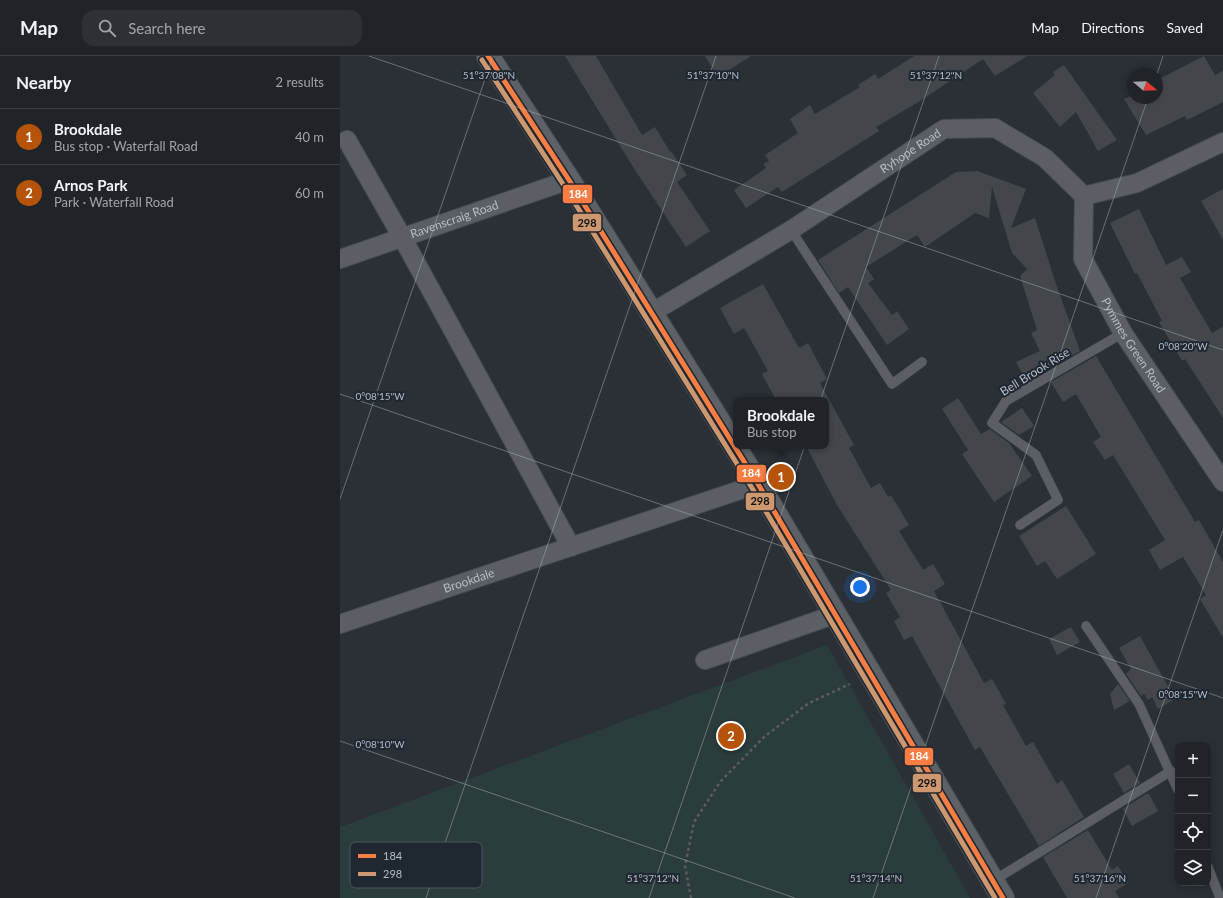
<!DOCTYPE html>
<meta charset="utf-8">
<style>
body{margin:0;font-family:Lato,sans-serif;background:#2d3034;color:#f1f3f6}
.controls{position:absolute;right:12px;bottom:12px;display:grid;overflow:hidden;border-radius:8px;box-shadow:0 2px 10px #0003}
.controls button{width:36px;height:36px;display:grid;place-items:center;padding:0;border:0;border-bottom:1px solid #3d4145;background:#202428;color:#f1f3f6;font:20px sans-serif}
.compass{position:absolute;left:787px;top:12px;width:36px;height:36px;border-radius:50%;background:#202428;box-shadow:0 2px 10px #0003;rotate:109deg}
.you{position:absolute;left:520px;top:531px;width:14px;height:14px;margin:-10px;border:3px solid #fff;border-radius:50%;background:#1a73e8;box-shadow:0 0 0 6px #1a73e833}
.badge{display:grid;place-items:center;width:26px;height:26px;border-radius:50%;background:#b45309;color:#fff;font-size:13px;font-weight:700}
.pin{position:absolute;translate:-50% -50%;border:2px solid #fff;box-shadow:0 1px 4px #0006}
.popup{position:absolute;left:393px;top:341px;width:96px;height:52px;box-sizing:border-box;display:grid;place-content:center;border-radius:8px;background:#202428;filter:drop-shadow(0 1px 3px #0005);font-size:13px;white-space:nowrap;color:#a2a4a8}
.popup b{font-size:15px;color:#f1f3f6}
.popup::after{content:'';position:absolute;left:50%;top:100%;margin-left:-8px;border:8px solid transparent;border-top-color:#202428}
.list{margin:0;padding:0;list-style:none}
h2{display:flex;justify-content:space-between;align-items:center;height:52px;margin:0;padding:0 16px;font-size:17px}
h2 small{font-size:13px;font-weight:400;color:#a2a4a8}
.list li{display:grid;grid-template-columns:26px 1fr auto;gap:12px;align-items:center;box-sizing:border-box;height:56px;padding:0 16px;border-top:1px solid #3d4145}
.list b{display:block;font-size:15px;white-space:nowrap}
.list p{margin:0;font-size:13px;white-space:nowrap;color:#a2a4a8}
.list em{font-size:13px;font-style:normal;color:#a2a4a8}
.icon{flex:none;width:22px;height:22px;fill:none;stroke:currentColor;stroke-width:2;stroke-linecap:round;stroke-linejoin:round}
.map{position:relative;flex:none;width:883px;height:842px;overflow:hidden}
header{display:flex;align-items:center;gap:24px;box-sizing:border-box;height:56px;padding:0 20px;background:#202428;border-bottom:1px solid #3d4145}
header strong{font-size:19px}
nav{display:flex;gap:22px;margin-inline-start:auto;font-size:14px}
.search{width:280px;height:36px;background:#2d3034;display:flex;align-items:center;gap:10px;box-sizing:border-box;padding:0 14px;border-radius:12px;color:#a2a4a8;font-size:15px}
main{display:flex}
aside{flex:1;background:#202428}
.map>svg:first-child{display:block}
.green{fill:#2b3c3c}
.building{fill:#43474c}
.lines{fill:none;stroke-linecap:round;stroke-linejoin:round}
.service-casing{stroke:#494c51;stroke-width:10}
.minor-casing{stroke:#494c51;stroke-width:20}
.primary-casing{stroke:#484d53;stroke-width:24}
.path{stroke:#595d61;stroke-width:2.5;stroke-dasharray:3 3;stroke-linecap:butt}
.service{stroke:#5b5e64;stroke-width:9}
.minor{stroke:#5b5e64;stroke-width:18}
.primary{stroke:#5d6166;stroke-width:22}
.bus-1-casing{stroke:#1f2730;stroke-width:8}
.bus-2-casing{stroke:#1f2730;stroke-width:8}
.bus-1{stroke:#f77d43;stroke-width:5}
.bus-2{stroke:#cd976f;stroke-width:5}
.ticks{fill:none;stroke:#b6bdc6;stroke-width:1;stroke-opacity:0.45}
.labels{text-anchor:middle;stroke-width:4;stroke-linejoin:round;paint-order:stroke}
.street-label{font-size:12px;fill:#b6bdc6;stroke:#1f2730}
.key{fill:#1f2730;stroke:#4c545d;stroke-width:1}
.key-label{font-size:11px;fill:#b6bdc6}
.ticks-label{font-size:10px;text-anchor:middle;fill:#b6bdc6;stroke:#1f2730;stroke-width:4;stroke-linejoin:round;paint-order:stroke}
.line-badge{stroke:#1f2730;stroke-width:1.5}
.badge-label{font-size:11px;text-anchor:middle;font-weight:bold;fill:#fff}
.pale-badge-label{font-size:11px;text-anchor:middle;font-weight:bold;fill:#111}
</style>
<header>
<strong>Map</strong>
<div class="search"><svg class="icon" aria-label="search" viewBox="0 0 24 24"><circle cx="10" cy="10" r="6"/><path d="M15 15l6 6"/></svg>Search here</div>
<nav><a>Map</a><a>Directions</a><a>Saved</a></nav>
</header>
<main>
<aside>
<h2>Nearby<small>2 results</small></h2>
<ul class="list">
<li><span class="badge">1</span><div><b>Brookdale</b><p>Bus stop · Waterfall Road</p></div><em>40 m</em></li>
<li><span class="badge">2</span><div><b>Arnos Park</b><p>Park · Waterfall Road</p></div><em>60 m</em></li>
</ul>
</aside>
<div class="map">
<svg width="883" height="842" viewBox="0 0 883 842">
<rect width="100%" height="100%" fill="#2a3036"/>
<path class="green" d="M487,589L630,842H0V771Z"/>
<path class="building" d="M225,0H256L302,79L315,71L330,96L331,95L347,119L337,126L370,175L346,191L293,111Z
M365,0H411L378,21Z
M574,0H687L655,20L643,3L580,45L536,71L539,75L442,136L438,131L406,152L394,134L426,112L423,108L429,105L425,99L458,77L450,63L470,49L475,58L520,31L518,29L535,18L538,23Z
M864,0L875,19L883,15V46L847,64L845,60L806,79L784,43L793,39V42H817V27L820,25L819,23Z
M724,9L777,84L758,95L736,56L720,71L693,37L715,19L713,16Z
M637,115L686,133L671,172L695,162L716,228L740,295L686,325L676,306L700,295L691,277L697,274L680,220L687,213L672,197L652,131L649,162L635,157L585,191L577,179L526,211L534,223L528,227L552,259L557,255L569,273L547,289L508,231L499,237L478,204L616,116Z
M883,133V184L861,145Z
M799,153L826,209L842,201L851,216L840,222L872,277L883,271V362L845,303L842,305L819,266L822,265L797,217L795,218L770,167Z
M423,228L459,292L468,287L487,323L480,327L514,389L509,392L531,432L540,427L548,441L551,439L569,469L559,475L583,514L593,508L605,528L594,535L644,627L652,623L666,648L663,649L686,690L693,686L717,728L722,724L744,761L699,790L640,691L635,694L572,580L564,584L554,565L560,561L546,537L551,534L497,449L466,390H486V344H436L422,318L428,315L404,272L394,278L380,252Z
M756,300L855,466L859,464L883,506V582L860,543L866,539L843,501L820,514L809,494L825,484L773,399L765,404L753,386L761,381L736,338L723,346L711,326Z
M618,342L641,378L650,373L669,387L692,420L654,446L622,398L628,394L602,353Z
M682,352L694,370L679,379L661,366Z
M726,450L756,498L717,523L705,505L697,510L679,480Z
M731,571L740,586L717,599L709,583Z
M800,580L835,643L818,653L812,641L808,644L804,638L801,640L786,618L791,613L779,592Z
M778,628L790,645L774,654L770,638Z
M789,708L800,727L784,737L773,718Z
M806,738H809L818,755L792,770L783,753Z
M748,774L772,814L778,810L788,827L775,835L779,842H727L703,801Z"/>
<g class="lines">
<defs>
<path id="service" d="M451,174L552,328L582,306
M680,469L718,444L696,399L652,367L666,345L783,277
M746,570L799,648L838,734
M868,811L880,842
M653,825L831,715"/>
<g id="minor">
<path d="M7,84L62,181L231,491"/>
<path id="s1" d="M744,140L743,203L783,277L883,426"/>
<path id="s2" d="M0,203L229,124"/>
<path id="s3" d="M311,257L451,174L604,73L655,72L705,102L744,140L797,127L883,86"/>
<path id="s4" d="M0,568L418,428"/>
<path d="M365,604L496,558"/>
</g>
<path id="primary" d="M148,0L229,124L418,428L663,842"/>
</defs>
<use href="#service" class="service-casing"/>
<use href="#minor" class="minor-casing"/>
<use href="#primary" class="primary-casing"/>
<path class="path" d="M351,842L345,810L354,766L380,726L424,681L469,647L510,628"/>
<use href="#service" class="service"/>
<use href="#minor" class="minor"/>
<use href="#primary" class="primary"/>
<defs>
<path id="bus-1" d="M148,0L229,124L418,428L663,842"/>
<path id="bus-2" d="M142,4L223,128L412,432L655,842"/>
</defs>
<use href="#bus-1" class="bus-1-casing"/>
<use href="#bus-2" class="bus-2-casing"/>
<use href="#bus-1" class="bus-1"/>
<use href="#bus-2" class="bus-2"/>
</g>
<path class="ticks" d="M29,0L883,294M817,18L823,0M0,338L883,642M0,443L153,0M0,685L455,842M86,842L376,0M309,842L599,0M533,842L808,42M756,842L883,474"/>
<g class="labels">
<g class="street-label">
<text dy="4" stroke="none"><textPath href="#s3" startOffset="306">Ryhope Road</textPath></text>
<text dy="4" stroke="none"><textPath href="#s2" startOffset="121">Ravenscraig Road</textPath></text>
<text dy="4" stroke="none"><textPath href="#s1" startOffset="163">Pymmes Green Road</textPath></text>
<text transform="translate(695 316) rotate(-32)" y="4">Bell Brook Rise</text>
<text dy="4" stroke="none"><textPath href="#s4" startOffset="136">Brookdale</textPath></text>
</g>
</g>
<rect x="10" y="786" width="132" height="46" rx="6" class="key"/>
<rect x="18" y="798" width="18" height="4" fill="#f77d43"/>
<rect x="18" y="816" width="18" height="4" fill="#cd976f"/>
<g class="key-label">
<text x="43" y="804">184</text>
<text x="43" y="822">298</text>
</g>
<g class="ticks-label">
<text x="149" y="23">51°37'08"N</text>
<text x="373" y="23">51°37'10"N</text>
<text x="596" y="23">51°37'12"N</text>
<text x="843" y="294">0°08'20"W</text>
<text x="40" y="344">0°08'15"W</text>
<text x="843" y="642">0°08'15"W</text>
<text x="40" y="692">0°08'10"W</text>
<text x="313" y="826">51°37'12"N</text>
<text x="536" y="826">51°37'14"N</text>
<text x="760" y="826">51°37'16"N</text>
</g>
<g class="line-badge">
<rect x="222" y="128" width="31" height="20" rx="4" fill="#f77d43"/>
<rect x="232" y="157" width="30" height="19" rx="4" fill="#cd976f"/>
<rect x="396" y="408" width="31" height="19" rx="4" fill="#f77d43"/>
<rect x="405" y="436" width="30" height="19" rx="4" fill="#cd976f"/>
<rect x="564" y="691" width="30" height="19" rx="4" fill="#f77d43"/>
<rect x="572" y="717" width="30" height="20" rx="4" fill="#cd976f"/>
</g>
<g class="badge-label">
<text x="238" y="142">184</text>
<text x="411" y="421">184</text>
<text x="579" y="704">184</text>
</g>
<g class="pale-badge-label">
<text x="247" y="171">298</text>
<text x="420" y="449">298</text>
<text x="587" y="731">298</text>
</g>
</svg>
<div class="controls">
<button>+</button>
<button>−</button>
<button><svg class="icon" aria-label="locate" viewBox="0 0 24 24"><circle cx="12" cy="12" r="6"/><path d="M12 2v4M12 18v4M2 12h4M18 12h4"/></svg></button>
<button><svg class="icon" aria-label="layers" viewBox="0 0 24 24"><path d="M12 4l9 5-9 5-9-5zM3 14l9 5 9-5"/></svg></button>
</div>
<svg class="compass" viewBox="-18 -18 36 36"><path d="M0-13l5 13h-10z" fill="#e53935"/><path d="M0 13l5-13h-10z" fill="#a2a4a8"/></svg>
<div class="you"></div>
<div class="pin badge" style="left:441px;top:421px">1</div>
<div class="popup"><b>Brookdale</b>Bus stop</div>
<div class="pin badge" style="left:391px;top:680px">2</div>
</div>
</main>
